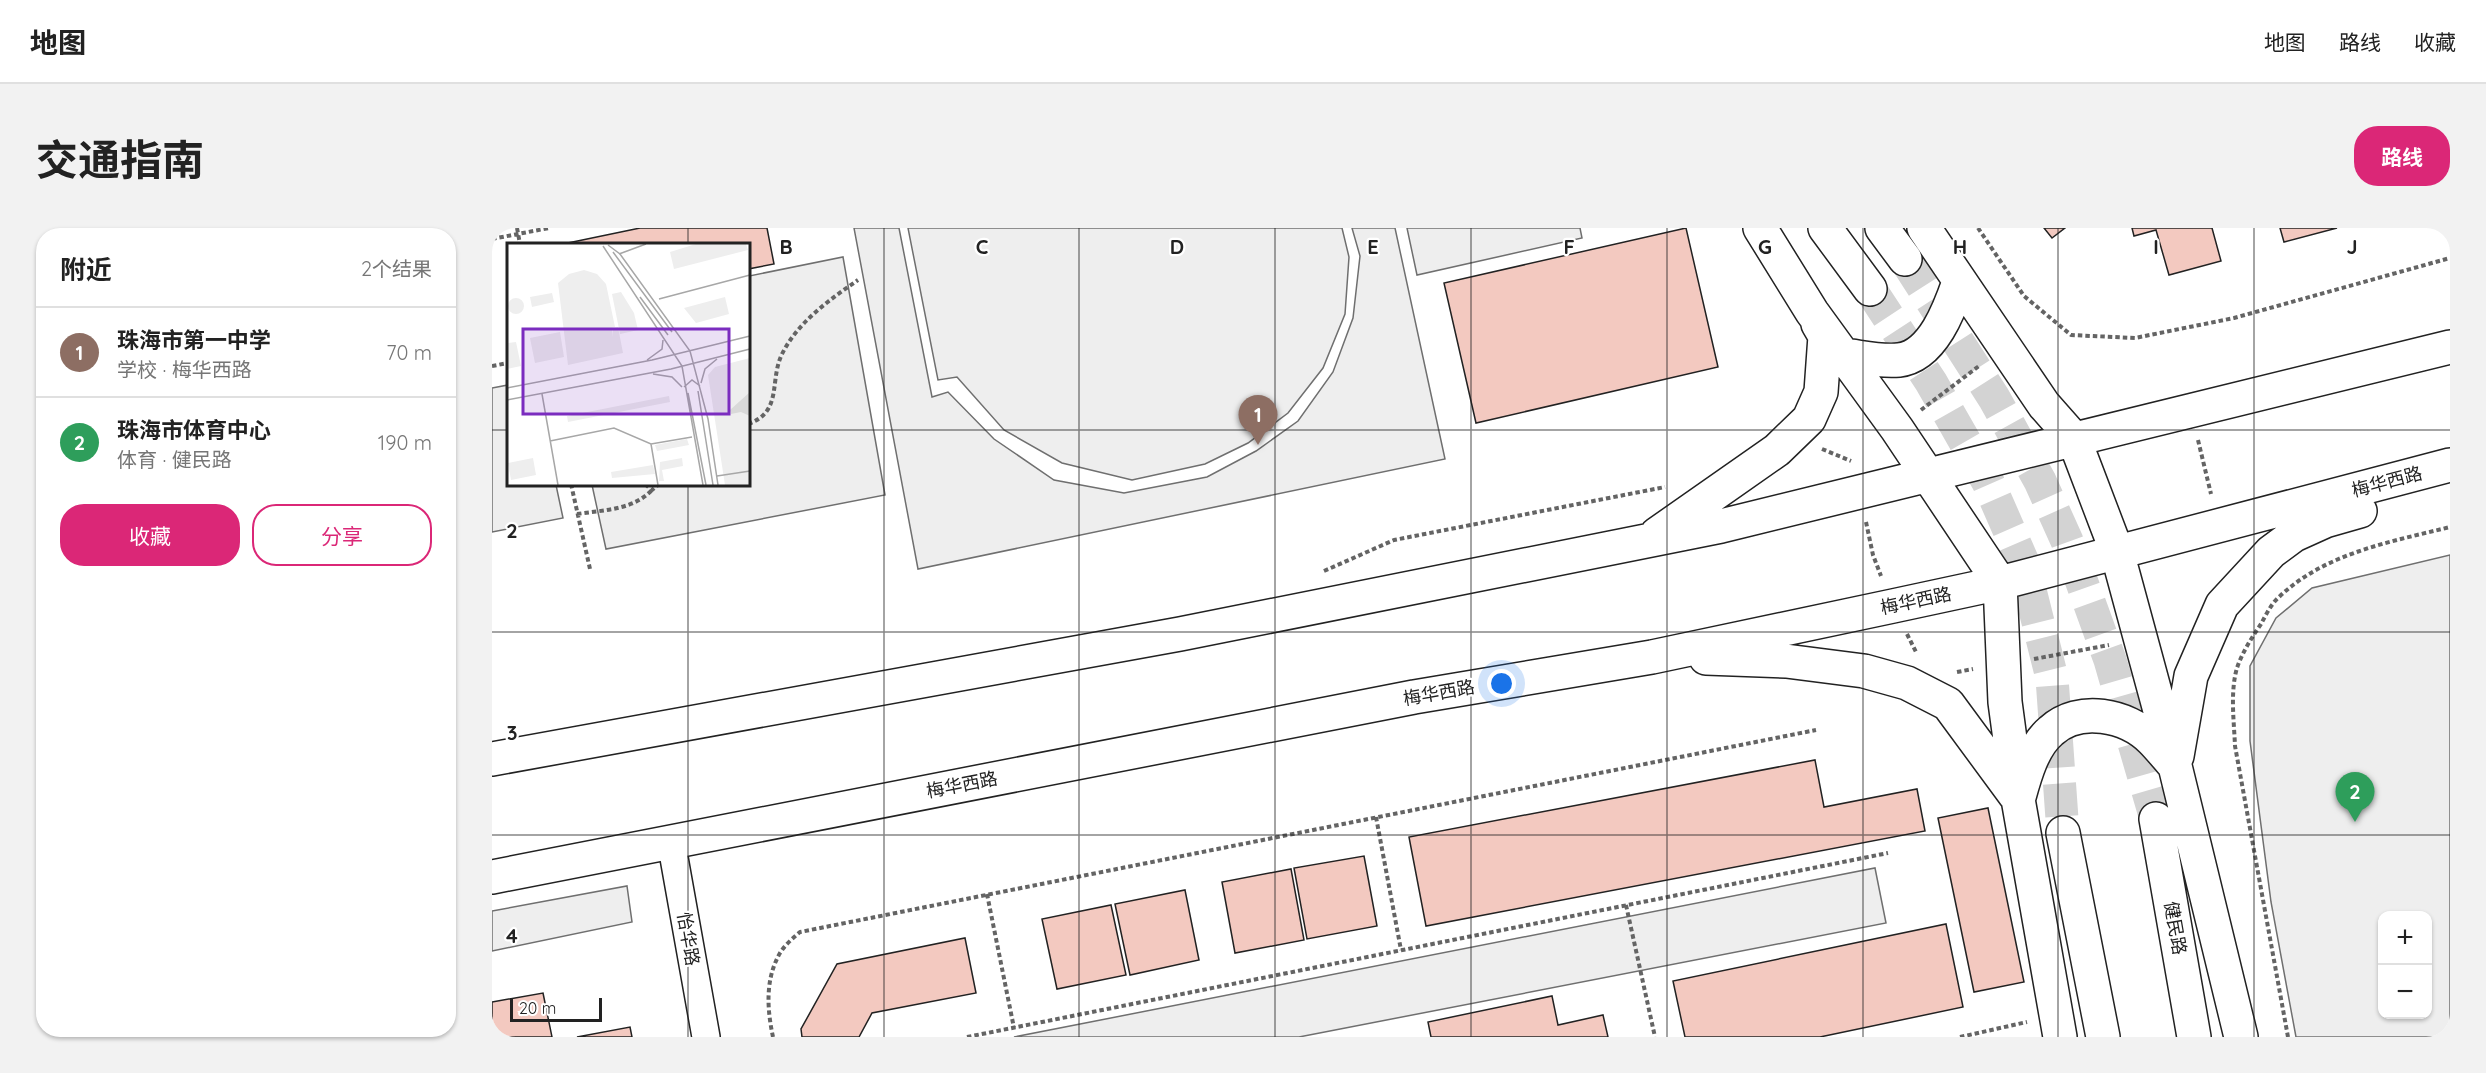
<!DOCTYPE html>
<html lang="zh">
<meta charset="utf-8">
<style>
body{margin:0;font-family:Quicksand,"Noto Sans SC",sans-serif;background:#f2f2f2;color:#222}
.controls{position:absolute;right:18px;bottom:18px;display:grid;overflow:hidden;border-radius:12px;box-shadow:0 2px 4px #0004}
.controls button{width:54px;height:54px;display:grid;place-items:center;padding:0;border:0;border-bottom:2px solid #e0e0e0;background:#fff;color:#222;font:30px sans-serif}
.scale{position:absolute;left:18px;bottom:15px;width:92px;box-sizing:border-box;padding-left:6px;border:3px solid #222;border-top:0;font-size:16px;line-height:21px;white-space:nowrap;color:#222;-webkit-text-stroke:4px #fff;paint-order:stroke}
.you{position:absolute;left:1010px;top:456px;width:21px;height:21px;margin:-15px;border:4px solid #fff;border-radius:50%;background:#1a73e8;box-shadow:0 0 0 9px #1a73e833}
.badge{display:grid;place-items:center;width:39px;height:39px;border-radius:50%;background:#db2777;color:#fff;font-size:20px;font-weight:700}
.pin{position:absolute;translate:-50% -50px;filter:drop-shadow(0 2px 3px #0008)}
.pin::after{content:'';position:absolute;top:32px;width:21px;height:18px;background:inherit;clip-path:polygon(0 0,100% 0,50% 100%)}
.list{margin:0;padding:0;list-style:none}
h2{display:flex;justify-content:space-between;align-items:center;height:78px;margin:0;padding:0 24px;font-size:26px}
h2 small{font-size:20px;font-weight:400;color:#767676}
.list li{display:grid;grid-template-columns:39px 1fr auto;gap:18px;align-items:center;box-sizing:border-box;height:90px;padding:0 24px;border-top:2px solid #e0e0e0}
.list b{display:block;font-size:22px;white-space:nowrap}
.list p{margin:0;font-size:20px;white-space:nowrap;color:#767676}
.list em{font-size:20px;font-style:normal;color:#767676}
.actions{display:flex;gap:12px;padding:18px 24px}
.actions a{flex:1;padding:14px 0;border:2px solid #db2777;border-radius:24px;text-align:center;font-size:21px;color:#db2777}
.actions .main{background:#db2777;color:#fff}
.map{position:relative;flex:none;width:1958px;height:809px;overflow:hidden;border-radius:24px}
header{display:flex;align-items:center;gap:36px;box-sizing:border-box;height:84px;padding:0 30px;background:#fff;border-bottom:2px solid #e0e0e0}
header strong{font-size:28px}
nav{display:flex;gap:33px;margin-inline-start:auto;font-size:21px}
.intro{display:flex;align-items:center;justify-content:space-between;box-sizing:border-box;height:144px;padding:0 36px}
h1{margin:0;font-size:42px}
.button{padding:15px 27px;border-radius:24px;background:#db2777;color:#fff;font-size:21px;font-weight:700}
main{display:flex;gap:36px;padding:0 36px}
aside{flex:1;background:#fff;border-radius:24px;box-shadow:0 2px 4px #0004}
.map>svg:first-child{display:block}
.green{fill:#eee;stroke:#6f6f6f;stroke-width:1.5;fill-rule:evenodd}
.building{fill:#f3c9c0;stroke:#222;stroke-width:1.5}
.lines{fill:none;stroke-linecap:round;stroke-linejoin:round}
.primary-tunnel{stroke:#d3d3d3;stroke-width:33;stroke-dasharray:33 16;stroke-linecap:butt}
.minor-casing{stroke:#222;stroke-width:30}
.primary-casing{stroke:#222;stroke-width:36}
.path{stroke:#646464;stroke-width:4;stroke-dasharray:4.5 3;stroke-linecap:butt}
.minor{stroke:#fff;stroke-width:27}
.primary{stroke:#fff;stroke-width:33}
.grid{fill:none;stroke:#222;stroke-width:1.5;stroke-opacity:0.55}
.labels{text-anchor:middle;stroke-width:4.5;stroke-linejoin:round;paint-order:stroke}
.street-label{font-size:18px;fill:#222;stroke:#fff}
.inset-road{fill:none;stroke:#a7a7a7;stroke-width:1.5}
.view{fill:#7b2cbf;fill-opacity:0.15;stroke:#7b2cbf;stroke-width:3}
.inset-edge{fill:none;stroke:#222;stroke-width:3}
.grid-label{font-size:20px;text-anchor:middle;font-weight:bold;fill:#222;stroke:#fff;stroke-width:4.5;stroke-linejoin:round;paint-order:stroke}
</style>
<header>
<strong>地图</strong>
<nav><a>地图</a><a>路线</a><a>收藏</a></nav>
</header>
<div class="intro"><h1>交通指南</h1><a class="button">路线</a></div>
<main>
<aside>
<h2>附近<small>2个结果</small></h2>
<ul class="list">
<li><span class="badge" style="background:#8d6e63">1</span><div><b>珠海市第一中学</b><p>学校 · 梅华西路</p></div><em>70 m</em></li>
<li><span class="badge" style="background:#2e9e5b">2</span><div><b>珠海市体育中心</b><p>体育 · 健民路</p></div><em>190 m</em></li>
</ul>
<div class="actions"><a class="main">收藏</a><a>分享</a></div>
</aside>
<div class="map">
<svg width="1958" height="809" viewBox="0 0 1958 809">
<rect width="100%" height="100%" fill="#fff"/>
<path class="green" d="M362,0H407L440,169L456,164L502,211L562,252L632,265L715,249L764,223L806,193L841,144L861,90L868,28L860,0H903L953,231L426,341Z
M416,0H850L857,29L853,86L831,140L796,185L756,215L713,236L640,252L570,235L512,202L465,149L446,152Z
M915,0H1088L1090,10L925,47Z
M351,29L393,267L114,321L100,257L256,256L257,48Z
M16,157V256L64,257L71,290L0,304V160Z
M1958,327V809H1804L1779,674L1758,513V438L1784,390L1820,360ZM1890,688H1936V786H1890Z
M1383,640L1394,695L807,809H522Z
M135,658L140,694L0,723V683Z"/>
<path class="building" d="M148,0H275L282,36L256,41V16H71Z
M1194,0L1226,139L984,195L952,55Z
M1552,0H1573L1560,10Z
M1640,0H1720L1729,33L1677,47L1664,2L1642,8Z
M1788,0H1845L1792,14Z
M1323,532L1332,579L1425,561L1433,603L934,698L917,609Z
M1496,580L1532,754L1482,764L1446,590Z
M872,628L885,698L815,711L802,640Z
M799,641L812,712L743,725L730,654Z
M693,662L707,732L638,747L623,676Z
M619,677L634,747L565,761L550,691Z
M1454,696L1471,779L1328,809H1193L1181,753Z
M473,710L484,765L380,785L367,809H310L309,801L345,736Z
M51,765L60,809H0V774Z
M1060,768L1066,797L1111,787L1116,809H939L936,794Z
M138,799L140,809H85Z"/>
<g class="lines">
<path class="primary-tunnel" d="M1413,31L1502,170L1548,253L1575,313L1618,432L1664,591
M1378,61L1439,154L1496,254L1531,334L1560,450L1571,605"/>
<defs>
<path id="minor" d="M179,613L214,809"/>
<path id="primary" d="M1268,0L1320,84L1405,201L1508,355L1513,474L1526,571L1568,809
M1333,0L1378,61
M1390,0L1413,31
M1432,0L1552,177L1582,211L1625,324L1683,538L1749,809
M1351,127C1369,129 1388,134 1407,132C1441,128 1458,80 1467,54
M1165,306L1285,222L1317,191L1329,164L1333,108L1326,96
M1214,430L1294,433L1372,443L1415,455L1456,476L1523,567
M1685,528L1699,448L1730,377L1779,324L1802,307L1833,293L1868,283
M0,531L688,406L1229,298L1958,119
M1527,569C1533,547 1541,518 1559,503C1587,477 1635,487 1660,512C1668,520 1675,529 1682,537
M1664,591L1702,809
M1571,605L1611,809
M0,649L922,469L1160,429L1401,378L1508,355L1958,237"/>
</defs>
<use href="#minor" class="minor-casing"/>
<use href="#primary" class="primary-casing"/>
<path class="path" d="M25,0L28,16
M1486,0L1532,68L1579,107L1643,110L1742,90L1958,30
M0,11L57,0
M0,138L16,135
M1429,182L1487,138
M256,196C291,184 277,153 290,126C306,94 337,72 366,52
M1706,212L1719,266
M1330,221L1359,233
M79,256L98,341
M153,256L160,262L167,256
M85,286C112,282 141,282 160,262
M1374,294L1381,327L1389,348
M832,343L902,312L1173,259
M1415,406L1424,424
M1542,431L1617,417
M1465,444L1481,441
M884,589L909,722
M495,666L522,800
M1134,677L1163,809
M281,809C275,781 273,751 288,725C293,717 301,710 308,704L1324,502
M475,809L1396,625
M1468,809L1535,794
M1796,809L1743,518C1742,493 1738,464 1745,440C1750,425 1760,409 1769,396C1774,387 1779,376 1787,369C1833,325 1898,314 1958,299"/>
<use href="#minor" class="minor"/>
<use href="#primary" class="primary"/>
</g>
<path class="grid" d="M196,0V16M392,0V809M587,0V809M783,0V809M979,0V809M1175,0V809M1371,0V809M1566,0V809M1762,0V809M0,202H16M256,202H1958M196,256V809M0,404H1958M0,607H1958"/>
<g class="labels">
<g class="street-label">
<text transform="translate(1895 254) rotate(-15)" y="6">梅华西路</text>
<text transform="translate(1424 373) rotate(-12)" y="6">梅华西路</text>
<text transform="translate(947 465) rotate(-10)" y="6">梅华西路</text>
<text transform="translate(470 557) rotate(-11)" y="6">梅华西路</text>
<text transform="translate(1683 700) rotate(80)" y="6">健民路</text>
<text transform="translate(196 711) rotate(80)" y="6">怡华路</text>
</g>
</g>
<g transform="translate(15 15)">
<rect width="243" height="243" fill="#fff"/>
<path d="M189,1H239L241,7L167,26L163,9ZM77,27L90,31L99,41L108,84L105,85L106,94V85L111,84L116,110L61,122L51,40L62,31ZM114,49L127,70L131,87L113,91L105,51ZM45,50L47,59L25,64L23,54ZM218,54L222,71L189,80L177,65ZM1 63a8 8 0 1 1 16 0a8 8 0 1 1-16 0ZM53,89L57,114L28,120L23,95ZM9,99L14,123L0,126V100ZM243,115V242H218L201,132L208,124ZM162,153L163,159L61,179L60,173ZM180,196L182,202L150,208L148,202ZM26,215L29,232L4,237L1,220ZM175,215L176,223L155,227L157,238H152L153,219ZM146,222L148,231L105,235L104,229Z" fill="#eee"/>
<path d="M243,149V173L234,169L224,171L223,167Z" fill="#d9d9d9"/>
<path class="inset-road" d="M101,2L113,11L183,108L201,176L211,242M96,3L175,123L196,242M106,9L165,89M112,11L139,1M133,54L161,92M152,56L243,32M140,117L155,106L156,97M146,131L165,134L175,144M194,140L198,126L210,116M177,144L185,137L193,143M0,145L145,117L243,93M191,148L206,242M181,150L199,242M35,151L51,242M0,157L164,126L243,106M43,198L107,185L144,201L185,194M144,201L151,242M210,233L243,228"/>
<path class="view" d="M16,86H222V171H16Z"/>
<rect width="243" height="243" class="inset-edge"/>
</g>
<g class="grid-label">
<text x="294" y="26">B</text>
<text x="490" y="26">C</text>
<text x="685" y="26">D</text>
<text x="881" y="26">E</text>
<text x="1077" y="26">F</text>
<text x="1273" y="26">G</text>
<text x="1468" y="26">H</text>
<text x="1664" y="26">I</text>
<text x="1860" y="26">J</text>
<text x="20" y="310">2</text>
<text x="20" y="512">3</text>
<text x="20" y="715">4</text>
</g>
</svg>
<div class="controls">
<button>+</button>
<button>−</button>
</div>
<div class="scale">20 m</div>
<div class="you"></div>
<div class="pin badge" style="left:766px;top:217px;background:#8d6e63">1</div>
<div class="pin badge" style="left:1863px;top:594px;background:#2e9e5b">2</div>
</div>
</main>
